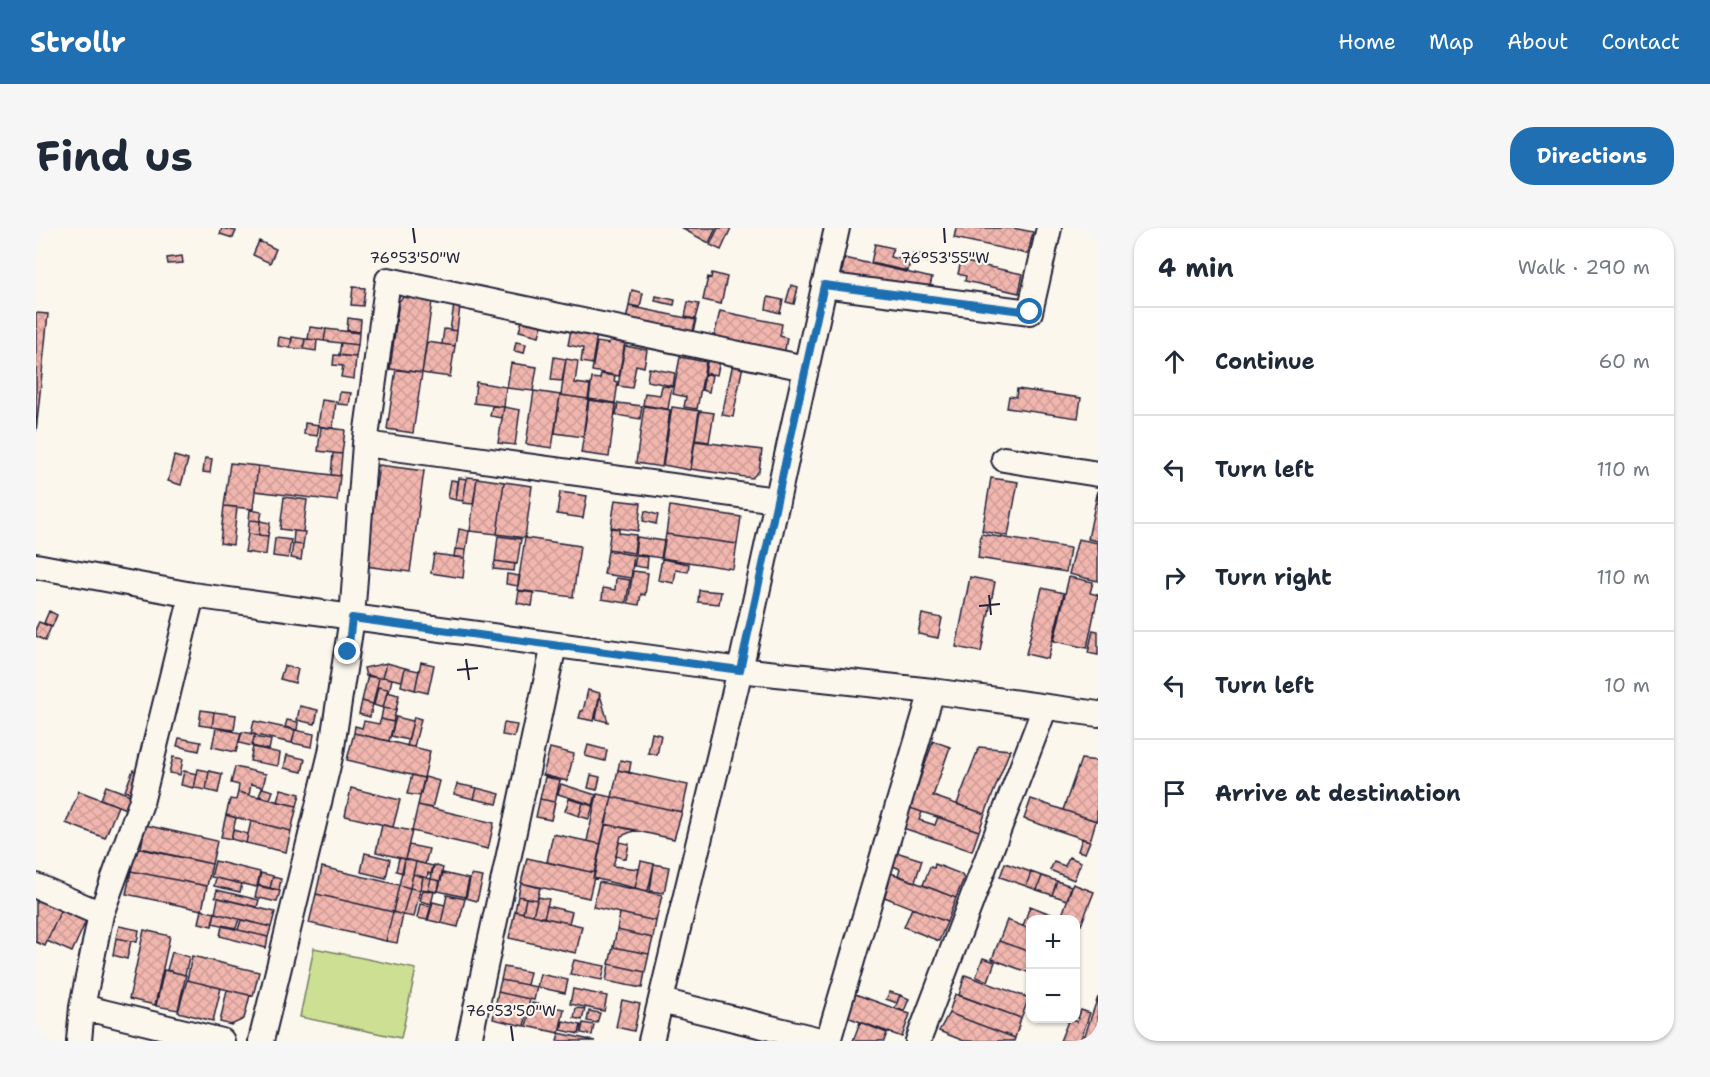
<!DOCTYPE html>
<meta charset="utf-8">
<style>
body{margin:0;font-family:"Shantell Sans",sans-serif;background:#f6f6f7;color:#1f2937}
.controls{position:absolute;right:18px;bottom:18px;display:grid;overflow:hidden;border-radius:12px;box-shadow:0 2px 4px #0004}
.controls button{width:54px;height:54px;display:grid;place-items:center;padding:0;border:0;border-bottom:2px solid #e0e1e3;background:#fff;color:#1f2937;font:30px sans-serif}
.stop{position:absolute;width:18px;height:18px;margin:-14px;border:4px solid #1f6fb2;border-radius:50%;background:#fff}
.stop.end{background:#1f6fb2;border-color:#fff;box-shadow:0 2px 6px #0008}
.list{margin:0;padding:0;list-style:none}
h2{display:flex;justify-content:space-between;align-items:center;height:78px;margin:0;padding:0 24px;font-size:26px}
h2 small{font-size:20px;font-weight:400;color:#747a83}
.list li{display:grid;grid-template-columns:39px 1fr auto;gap:18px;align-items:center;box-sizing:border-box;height:108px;padding:0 24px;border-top:2px solid #e0e1e3}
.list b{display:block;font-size:22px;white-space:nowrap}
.list em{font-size:20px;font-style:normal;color:#747a83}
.icon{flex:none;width:33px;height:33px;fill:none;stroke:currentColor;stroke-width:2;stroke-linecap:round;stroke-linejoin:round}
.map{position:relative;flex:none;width:1062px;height:813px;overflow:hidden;border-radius:24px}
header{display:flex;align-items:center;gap:36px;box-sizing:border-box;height:84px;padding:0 30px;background:#1f6fb2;color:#fff}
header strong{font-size:28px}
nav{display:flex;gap:33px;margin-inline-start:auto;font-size:21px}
.intro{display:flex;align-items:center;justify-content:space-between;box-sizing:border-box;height:144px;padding:0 36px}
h1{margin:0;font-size:42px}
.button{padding:15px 27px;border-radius:24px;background:#1f6fb2;color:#fff;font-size:21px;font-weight:700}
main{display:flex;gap:36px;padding:0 36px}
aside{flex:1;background:#fff;border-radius:24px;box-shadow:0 2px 4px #0004}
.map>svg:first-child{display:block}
.green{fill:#ccdf93;stroke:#778067;stroke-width:1.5}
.building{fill:url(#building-cross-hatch);stroke:#22223b;stroke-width:1.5}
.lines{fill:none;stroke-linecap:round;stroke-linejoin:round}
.minor-casing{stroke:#22223b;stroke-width:28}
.minor{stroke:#fbf7ec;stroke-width:24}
.route{stroke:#1f6fb2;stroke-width:8}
.ticks{fill:none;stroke:#22223b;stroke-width:2}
.ticks-label{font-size:15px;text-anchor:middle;fill:#22223b;stroke:#fbf7ec;stroke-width:4.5;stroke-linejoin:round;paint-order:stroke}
</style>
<header>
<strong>Strollr</strong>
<nav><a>Home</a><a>Map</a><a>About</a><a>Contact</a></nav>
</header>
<div class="intro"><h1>Find us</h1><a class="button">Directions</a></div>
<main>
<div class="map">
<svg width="1062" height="813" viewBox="0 0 1062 813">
<defs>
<pattern id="building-cross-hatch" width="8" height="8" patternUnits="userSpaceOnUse" patternTransform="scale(1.5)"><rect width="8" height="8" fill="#f1b6ae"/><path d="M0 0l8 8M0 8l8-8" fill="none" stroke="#ce9c97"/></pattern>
</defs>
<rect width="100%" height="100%" fill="#fbf7ec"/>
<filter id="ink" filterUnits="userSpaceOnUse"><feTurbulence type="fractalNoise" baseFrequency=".0167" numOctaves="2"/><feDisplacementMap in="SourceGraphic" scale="12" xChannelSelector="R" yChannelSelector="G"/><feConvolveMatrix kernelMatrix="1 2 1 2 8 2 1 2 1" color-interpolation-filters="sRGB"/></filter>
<g filter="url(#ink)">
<path class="green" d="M278,720L380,741L365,810L264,789Z"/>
<path class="building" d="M186,0L200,3L197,10L184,6Z
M645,0H680L673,15Z
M682,0H695L685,22L674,17Z
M920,0H977L997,4L992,26L918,10Z
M223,13L240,21L234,35L217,27Z
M839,16L857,20L854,29L874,33L872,43L835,35Z
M877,25L892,28L891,34L876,32Z
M146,28L147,35L132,36L131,30Z
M809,30L896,50L892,66L804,52Z
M925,33L987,46L983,65L929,53L930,48L922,46Z
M676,45L691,49L685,76L667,72L672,49L675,50Z
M755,57L762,59L758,76L750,74Z
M317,59L329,60L327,78L315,77Z
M596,62L607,65L604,79L593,77Z
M375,63L397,66L386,145L354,141L363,73Z
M620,68L639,72L638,77L619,73Z
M732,69L747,72L744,85L730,81Z
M652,74L663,76L659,91L649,89Z
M418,77L424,78L421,103L414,102Z
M593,78L660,92L656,107L590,92Z
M684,83L746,96L744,108L751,110L748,127L677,113Z
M0,85L12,86L0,204Z
M312,90L325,92L324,104L311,102Z
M487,90L507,94L503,108L483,103Z
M274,99L290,101L288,113L272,111Z
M290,101L323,105L322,117L288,113Z
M408,101L421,103L419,118L406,116Z
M535,102L561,106L556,136L545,134L547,120L532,117Z
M243,109L256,111L254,120L242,118Z
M256,109L269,111L267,121L254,120Z
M269,111L281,112L280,123L267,121Z
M574,111L589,114L583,148L556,143L561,114L573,116Z
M391,114L419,118L414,149L386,145Z
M480,114L490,116L488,125L478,123Z
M305,115L322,117L320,129L303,127Z
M589,118L611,122L608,139L600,137L596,160L582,158Z
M298,127L320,129L318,151L305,149L307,138L297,137Z
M518,129L530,131L526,153L515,152Z
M644,129L670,134L661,181L648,179L650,169L637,166Z
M672,130L684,132L681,147L669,145Z
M530,131L542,133L539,155L554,157L552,171L525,167Z
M475,135L501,139L497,163L471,160Z
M697,135L707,137L697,189L686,187Z
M613,140L639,145L637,158L611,153Z
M360,141L386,145L377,205L351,201Z
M565,146L579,148L578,153L582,154L579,175L553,171L556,150L564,151Z
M669,146L676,147L673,164L666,162Z
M440,154L470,159L468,179L438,175Z
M626,158L636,159L632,181L607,177L609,165L624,167Z
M981,161L1045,170L1042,190L971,180L973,168L980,169Z
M498,163L524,167L516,220L490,216Z
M304,164L315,165L313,177L302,176Z
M524,167L552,171L547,209L519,205Z
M286,172L300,174L297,200L282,198Z
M553,172L580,176L573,229L545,225Z
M582,175L606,178L604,191L580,187Z
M456,178L468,179L466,190L454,188Z
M608,178L634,182L626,239L600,235Z
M468,179L484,182L479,217L462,215Z
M636,179L663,183L654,242L627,237Z
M664,183L678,185L673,214L659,212Z
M269,195L283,197L281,208L268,206Z
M285,199L309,202L306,226L282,223Z
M659,213L726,222L723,243L716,250L655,241Z
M297,225L306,226L304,248L295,247Z
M138,228L152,232L145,257L132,253Z
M169,230L176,231L174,245L167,244Z
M194,235L222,238L217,281L188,278Z
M343,237L388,243L374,344L329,338Z
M222,238L304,248L301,273L219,263Z
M431,249L441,250L437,276L427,275Z
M423,250L431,251L427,273L420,272Z
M441,250L468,254L461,306L434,303Z
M955,250L982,254L972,308L946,303Z
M415,252L422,253L420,272L412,270Z
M468,254L496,258L489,310L461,306Z
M1062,262V313L1052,311Z
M524,264L551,268L547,290L521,286Z
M248,269L271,272L267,304L244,301Z
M579,272L605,275L602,303L575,299Z
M188,278L201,279L197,317L184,315Z
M634,278L705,289L701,316L630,306Z
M214,282L226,284L224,293L213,292Z
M609,283L622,287L620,296L607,293Z
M213,292L224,293L223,307L212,306Z
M224,293L234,295L232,308L223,307Z
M575,300L583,301V305L600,307L598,325L572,321Z
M423,301L433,303L430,322L420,321Z
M258,303L269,304L267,317L257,316Z
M212,306L232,308L230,327L209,324Z
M630,306L701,316L697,341L626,330Z
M945,306L1034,320L1030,344L942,330Z
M462,308L485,311L481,336L459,333Z
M601,309L628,313L625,330L599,326Z
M239,310L255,312L252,330L237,328Z
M489,310L544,318L537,369L481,362Z
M1042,311L1062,315V353L1033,346Z
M257,316L267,317L265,332L255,330Z
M419,321L430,322L429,330L418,329Z
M572,323L598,327L595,350L568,346Z
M398,326L429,330L427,350L395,345Z
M600,328L612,329L611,340L598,338Z
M626,331L653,336L652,344L640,342L638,355L622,352Z
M459,333L479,336L478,343L457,341Z
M597,343L612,345L609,367L605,366L603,377L592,375Z
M471,346L484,348L482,358L470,356Z
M934,349L959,354L945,424L920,419Z
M1033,349L1057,354L1054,365L1062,367L1051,420L1018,413Z
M580,350L594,352L590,375L566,371L567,360L579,362Z
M1006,360L1028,365L1012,431L990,426Z
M663,362L685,364L683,376L662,374Z
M483,363L498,365L496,378L481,375Z
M13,383L21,387L16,399L8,395Z
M886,386L906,390L902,410L882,406Z
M3,394L15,399L9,413L0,408V400Z
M1057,402L1062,403V427L1052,425Z
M385,434L398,437L392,465L379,462Z
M351,435L347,449L343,450L330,448L328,440Z
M351,435L369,440L366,453L347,449Z
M248,438L262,441L259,455L244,451Z
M369,440L383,443L379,462L365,458Z
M332,447L343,450L337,476L326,473Z
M347,449L356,451L353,464H351L352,461L341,459L343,450Z
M342,459L352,461L347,480L338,477Z
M552,462L564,465L558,493L543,490L545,483H547Z
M351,464L363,467L360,482L347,480Z
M564,467L572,494L560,491Z
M326,473L337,476L334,489L323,486Z
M264,478L282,482L279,496L261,492Z
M347,480L360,482L357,494L345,491Z
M165,482L178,484L176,499L163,497Z
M178,484L200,487L198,502L176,499Z
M360,489L377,493L372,512L355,508Z
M378,489L385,491L378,519L371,518Z
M345,491L358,494L353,513L318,505L319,498L326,500L328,493L343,496Z
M251,492L262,494L261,502L249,499Z
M218,493L259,502L256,515L215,506Z
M468,495L481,497L478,509L466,507Z
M180,500L205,505L200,524L176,519Z
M259,502L278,506L276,519L256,515Z
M206,504L219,506L216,518L203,515Z
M318,505L394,523L388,550L311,532Z
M616,505L625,507L621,527L612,525Z
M218,509L235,512L233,522L216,518Z
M143,510L165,514L163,523L141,518Z
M897,513L914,519L897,568L949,586L943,603L874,580Z
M552,517L571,522L569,533L549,528Z
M217,519L244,525L242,538L214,533Z
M943,519L974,522L949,586L921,576Z
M514,520L538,526L531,553L507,547Z
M251,527L269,531L266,544L248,540Z
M137,529L147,531L144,547L133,545Z
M1045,531L1062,533L1061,593L1027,582Z
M584,532L595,534L593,545L582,542Z
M199,539L230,546L227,559L215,556L213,567L202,564L203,557L195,555Z
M162,541L173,543L170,562L158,560Z
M97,542L104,545L97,565L89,563Z
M582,542L652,557L646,584L576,569Z
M148,543L161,546L158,560L145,557Z
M173,543L186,546L182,565L170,562Z
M376,547L388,550L384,568L371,566Z
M555,547L564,549L561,562L552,560Z
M389,549L403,553L396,580L382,577Z
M509,549L524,552L519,574L504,571Z
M421,556L441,560L438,571L418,566Z
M525,556L560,567L557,577L522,566Z
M70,558L97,568L92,582L65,571Z
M226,560L237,563L234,571L223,568Z
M315,560L364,572L357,599L309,588Z
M441,560L464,566L461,576L438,571Z
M245,561L264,566L261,578L242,574Z
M43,563L82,578L69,610L30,595Z
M202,564L261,578L255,603L190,587L194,571L200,572Z
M561,566L576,569L565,616L551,613Z
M576,569L646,584L638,611L569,596Z
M504,571L519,574L515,592L500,589Z
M533,571L547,575L543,588L529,583Z
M995,571L1060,593L1054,613L988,591Z
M547,575L557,578L553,591L543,588Z
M382,577L458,595L452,621L376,603Z
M874,580L886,584L883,592L899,597L902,589L943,603L936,623L867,600Z
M190,587L200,590L195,611L185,609Z
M215,593L255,603L250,624L210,615Z
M569,596L600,602L585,608L577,638L603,641L599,660L557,650Z
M109,597L181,613L176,636L105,620Z
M346,597L376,603L369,631L340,624Z
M197,602L212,606L210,615L195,611Z
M517,606L565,616L559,645L511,634Z
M1046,611L1054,613L1049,625L1042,623Z
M583,614L593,616L590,631L580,628Z
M373,617L393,621L389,636L369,631Z
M100,620L176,636L171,658L95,643Z
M860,624L886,632L879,654L862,647L864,641L855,637Z
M329,625L354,631L350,650L325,644Z
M1033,629L1045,634L1038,652L1014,642L1018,634L1029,638Z
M363,630L369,631L367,645L360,643Z
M491,630L559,645L553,670L485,655Z
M369,631L380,634L374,660L363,657Z
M179,633L224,644L221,659L175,649Z
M605,633L618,636L612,663L599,660Z
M380,634L397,638L395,646L392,645L391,650L377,646Z
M969,635L995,644L990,658L964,649Z
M618,636L633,639L628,665L614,663Z
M899,636L925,646L928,650L920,670L887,657L894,639L898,640Z
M398,637L407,640L404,653L395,651Z
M286,639L363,657L357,684L280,666Z
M95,643L171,658L166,682L90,666Z
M995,644L1006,648L1001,662L990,658Z
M225,645L237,648L234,660L222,657Z
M407,645L433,651L429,669L402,663Z
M855,645L920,670L911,694L846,668Z
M377,646L387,649L384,662L374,660Z
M435,647L447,649L441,673L430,670Z
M1006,648L1021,653L1016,667L1001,662Z
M237,649L245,651L243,662L234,660Z
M387,649L395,651L392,662L385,661Z
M180,650L206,656L204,664L178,658Z
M395,651L404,653L401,664L392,662Z
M1021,653L1035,658L1031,672L1016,667Z
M563,654L626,667L620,693L557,679Z
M485,655L504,660L501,672L482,668Z
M1037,656L1058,664L1045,697L1040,695V692L1025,690Z
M363,657L374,660L367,687L357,684Z
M222,658L244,663L241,674L219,669Z
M374,660L384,662L378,689L367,687Z
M181,662L223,672L221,679L179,669Z
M387,662L398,664L395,676L384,673Z
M280,666L357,684L350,713L273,695Z
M411,667L429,671L422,699L405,695Z
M482,668L490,670L487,685L479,683Z
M502,669L513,671L508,690L497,687Z
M182,670L239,684L235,699L179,685Z
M490,670L501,672L497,687L487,685Z
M0,672L25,682L9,718L0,714Z
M397,674L409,677L405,695L392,692Z
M384,676L395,678L391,692L381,690Z
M511,678L536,684L533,695L508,690Z
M994,678L1025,690L1024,692H994V701L987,698Z
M876,680L911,694L903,713L868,699Z
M25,682L50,693L36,724L11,713Z
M166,682L179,685L176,698L163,695Z
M479,683L546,698L540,725L473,710Z
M357,684L367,687L361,715L350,713Z
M179,685L203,691L200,700L176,695Z
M584,685L620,693L617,710L581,702Z
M205,692L235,699L232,709L202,702Z
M971,692L994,701V724L963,713Z
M83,698L103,702L101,714L80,710Z
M186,698L232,709L230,720L184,708Z
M108,702L134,708L119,777L93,771Z
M581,702L617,710L613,726L577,719Z
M80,710L95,713L91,731L77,727Z
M963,713L994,724V745L956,731Z
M577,719L613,726L609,744L573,736Z
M136,724L153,729L149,747L131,742Z
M156,728L223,744L217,768L151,752Z
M947,730L959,734L952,753L940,749Z
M538,732L569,738L566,752L534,746Z
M573,736L609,744L606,760L570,753Z
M468,739L494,744L491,757L465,752Z
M128,742L150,747L142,782L120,778Z
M504,746L532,752L529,765L501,759Z
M929,747L993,770L985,790L923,767Z
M151,752L185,760L177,793L142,784Z
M465,752L501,759L498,772L462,764Z
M537,761L571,768L568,783L534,776Z
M191,762L214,767L208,791L195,797L184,794Z
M462,764L494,771L488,798L457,791Z
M854,764L864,767L861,775L850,771Z
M819,766L874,786L866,809L811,789Z
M919,766L985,790L979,810L913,785Z
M864,767L873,771L868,783L859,780Z
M1062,769V813H1047Z
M586,772L604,776L598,803L580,799Z
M496,775L528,781L523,805L490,798Z
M540,780L549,781L546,792L538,790Z
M1045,782L1054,785L1044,813H1024L1033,791L1041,794Z
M553,783L564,785L561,795L551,793Z
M913,785L979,810L978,813H928L903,803Z
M527,793L545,797L543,806L525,802Z
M824,794L851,805L848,813H817Z
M547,795L558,797L556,807L545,805Z
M523,805L559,813H521Z"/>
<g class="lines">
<defs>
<path id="minor" d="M788,57L994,84L1013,0
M329,216L740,272
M968,231L1062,246
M0,338L156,367L704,442L896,463L1062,486
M0,658L65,686
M625,773L788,813
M46,779L186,813
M43,813L46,779L65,686L105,575L156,367
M225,813L295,525L316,390L329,216L352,52L769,140
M433,813L518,417
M615,813L704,442L801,0
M792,813L896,463
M882,813L1009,479"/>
</defs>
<use href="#minor" class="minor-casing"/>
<use href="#minor" class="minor"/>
</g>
</g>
<g class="lines" filter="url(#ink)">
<path class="route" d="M312,424L316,390L704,442L788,57L994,84"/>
</g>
<path class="ticks" d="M377,0L379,15M908,0L909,15M953,367L955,387M943,378L964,376M430,431L433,452M421,442L442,440M475,798L477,813"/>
<g class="ticks-label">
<text x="379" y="35">76°53'50"W</text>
<text x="909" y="35">76°53'55"W</text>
<text x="475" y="788">76°53'50"W</text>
</g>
</svg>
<div class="controls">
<button>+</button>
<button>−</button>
</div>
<div class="stop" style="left:994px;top:84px"></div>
<div class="stop end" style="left:312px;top:424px"></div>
</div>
<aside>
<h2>4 min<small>Walk · 290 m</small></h2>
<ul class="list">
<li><svg class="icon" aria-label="ahead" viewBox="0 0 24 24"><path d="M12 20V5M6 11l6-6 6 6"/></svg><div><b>Continue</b></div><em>60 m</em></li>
<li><svg class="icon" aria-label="left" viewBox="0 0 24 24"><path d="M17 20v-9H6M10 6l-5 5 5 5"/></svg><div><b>Turn left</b></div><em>110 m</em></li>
<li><svg class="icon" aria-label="right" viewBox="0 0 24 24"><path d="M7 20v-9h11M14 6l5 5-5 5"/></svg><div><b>Turn right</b></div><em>110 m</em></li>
<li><svg class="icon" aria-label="left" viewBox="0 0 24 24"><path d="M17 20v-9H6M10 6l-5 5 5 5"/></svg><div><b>Turn left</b></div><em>10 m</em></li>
<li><svg class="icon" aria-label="arrive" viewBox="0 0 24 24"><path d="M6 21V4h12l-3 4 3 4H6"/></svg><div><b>Arrive at destination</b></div></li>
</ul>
</aside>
</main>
